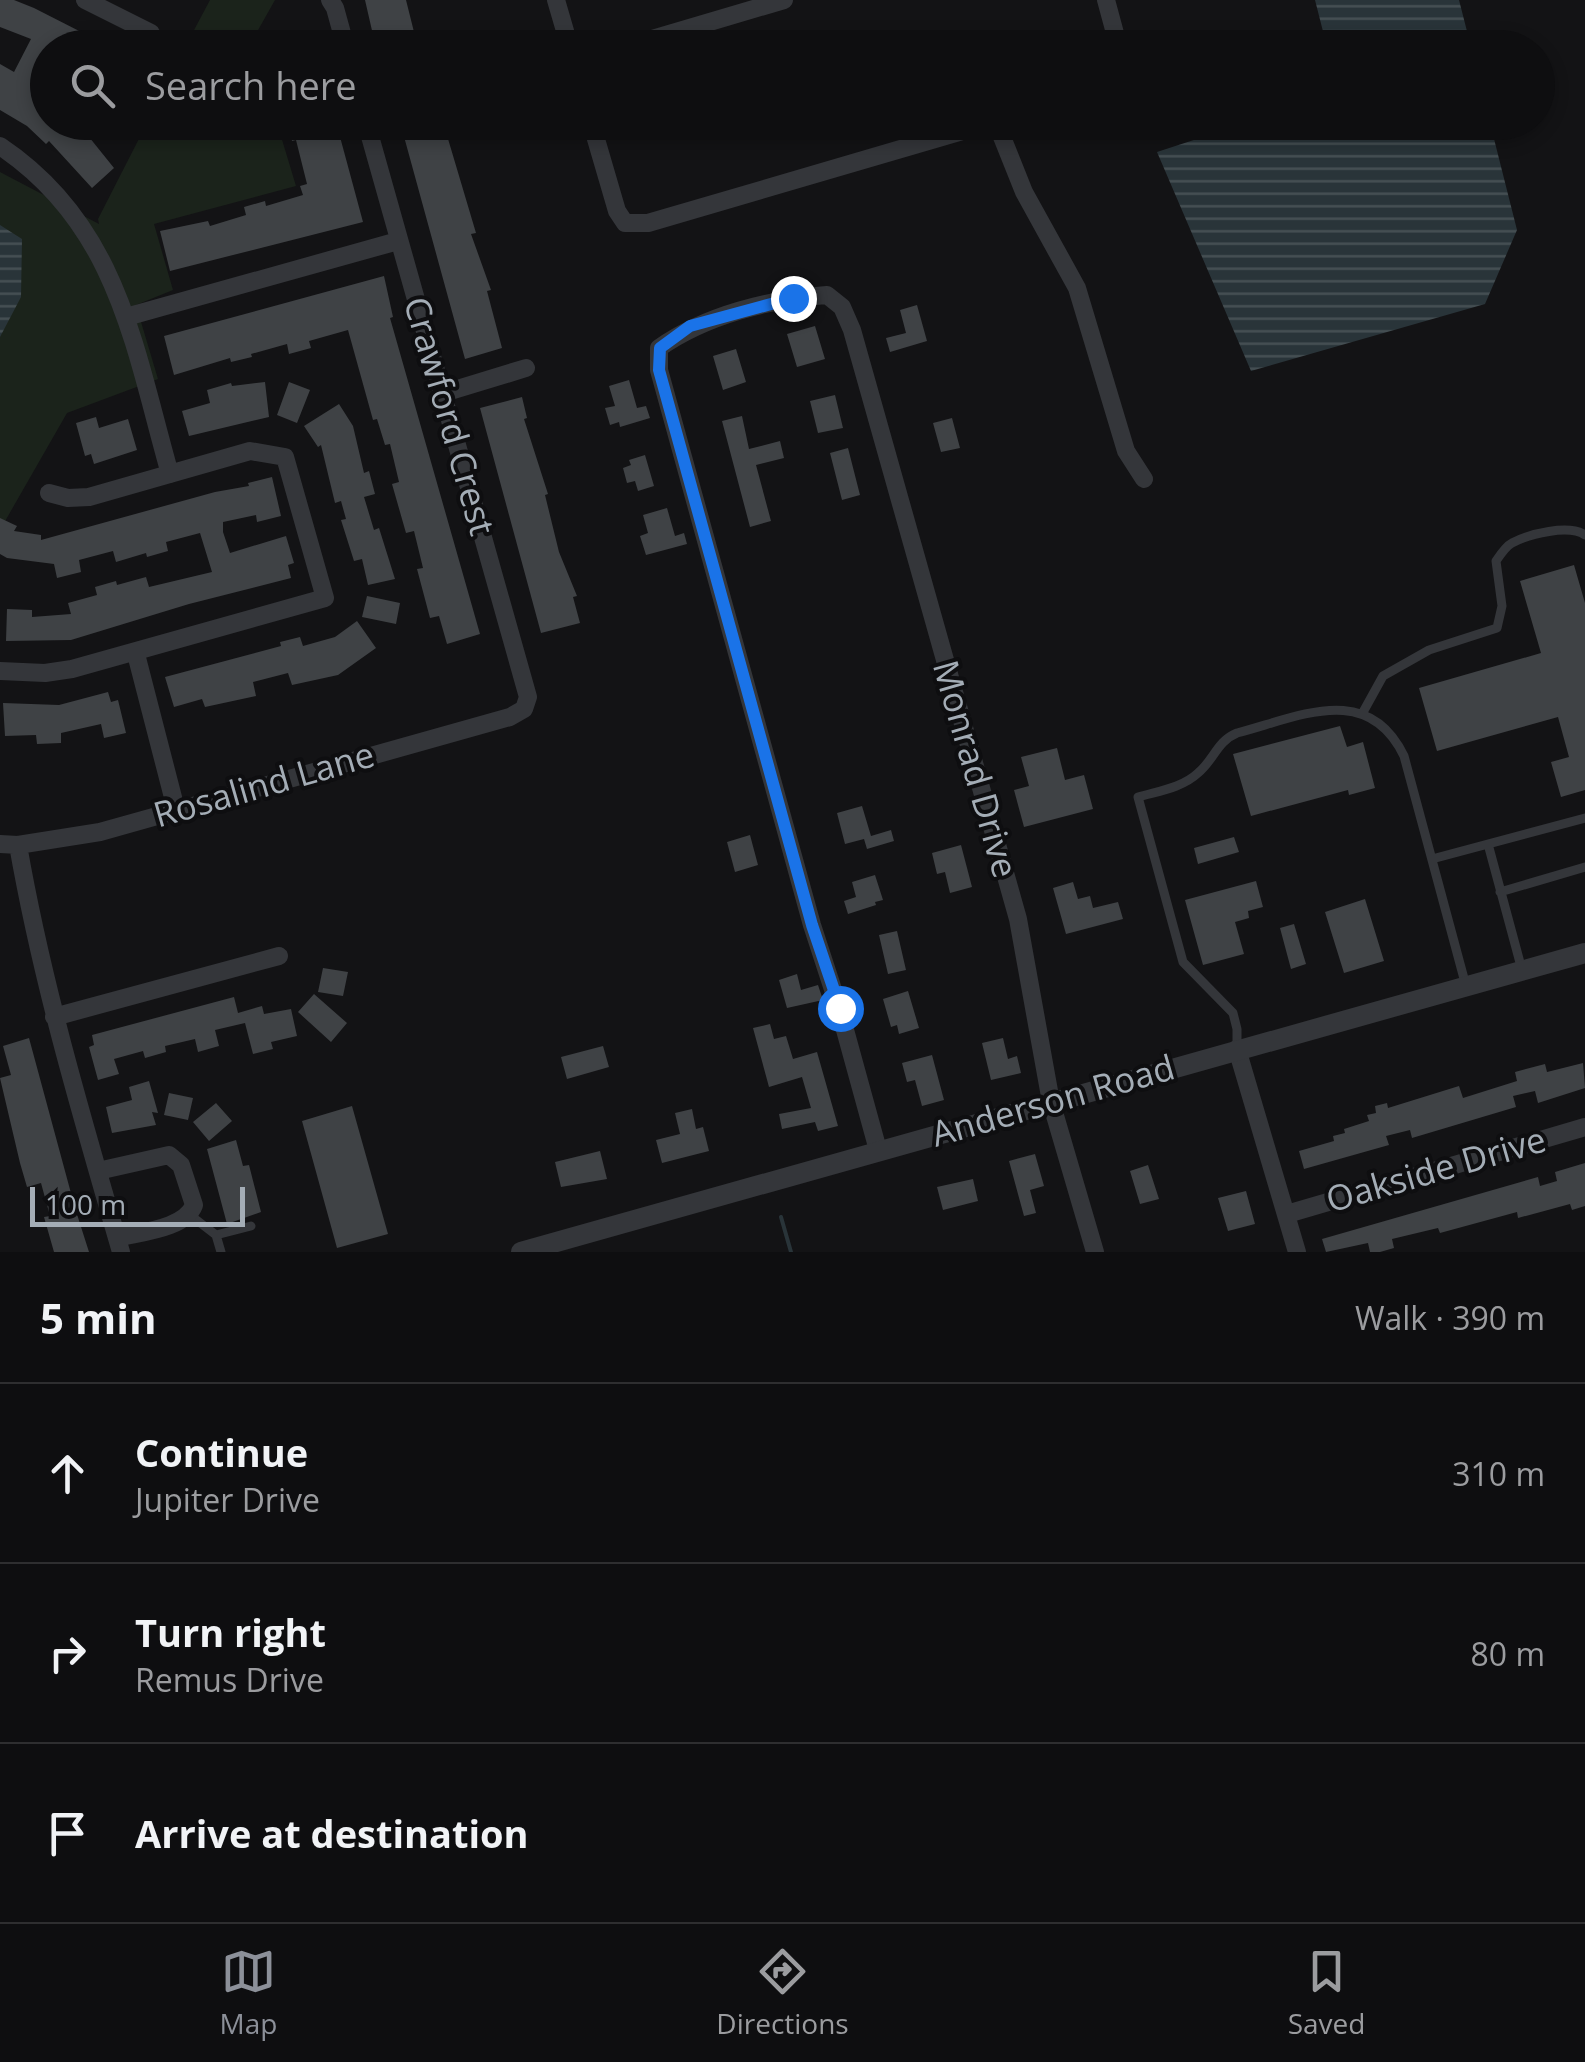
<!DOCTYPE html>
<meta charset="utf-8">
<style>
body{margin:0;font-family:"Open Sans",sans-serif;background:#171719;color:#f1f3f6}
.scale{position:absolute;left:30px;bottom:25px;width:215px;box-sizing:border-box;padding-left:10px;border:5px solid #a4adb6;border-top:0;font-size:28px;line-height:35px;white-space:nowrap;color:#a4adb6;-webkit-text-stroke:8px #0e0e10;paint-order:stroke}
.stop{position:absolute;width:30px;height:30px;margin:-22px;border:8px solid #1a73e8;border-radius:50%;background:#fff}
.stop.end{background:#1a73e8;border-color:#fff;box-shadow:0 2px 10px #0008}
.list{margin:0;padding:0;list-style:none}
h2{display:flex;justify-content:space-between;align-items:center;height:130px;margin:0;padding:0 40px;font-size:42px}
h2 small{font-size:32px;font-weight:400;color:#9b9c9f}
.list li{display:grid;grid-template-columns:65px 1fr auto;gap:30px;align-items:center;box-sizing:border-box;height:180px;padding:0 40px;border-top:2px solid #2e2e30}
.list b{display:block;font-size:38px;white-space:nowrap}
.list p{margin:0;font-size:32px;white-space:nowrap;color:#9b9c9f}
.list em{font-size:32px;font-style:normal;color:#9b9c9f}
.icon{flex:none;width:55px;height:55px;fill:none;stroke:currentColor;stroke-width:2;stroke-linecap:round;stroke-linejoin:round}
.map{position:relative;flex:none;width:1585px;height:1252px;overflow:hidden}
.search{position:absolute;background:#0e0e10;box-shadow:0 5px 15px #0003;left:30px;right:30px;top:30px;height:110px;display:flex;align-items:center;gap:25px;box-sizing:border-box;padding:0 35px;border-radius:55px;color:#9b9c9f;font-size:38px}
.sheet{height:670px;background:#0e0e10}
nav{display:flex;justify-content:space-around;align-items:center;box-sizing:border-box;height:140px;border-top:2px solid #2e2e30;background:#0e0e10;font-size:28px;color:#9b9c9f}
nav a{display:grid;justify-items:center;gap:5px}
nav .on{color:#8c9099}
.map>svg:first-child{display:block}
.green{fill:#1b231b}
.water{fill:url(#water-rules)}
.lines{fill:none;stroke-linecap:round;stroke-linejoin:round}
.stream{stroke:#293439;stroke-width:4}
.building{fill:#3f4245}
.service{stroke:#34363a;stroke-width:9}
.minor{stroke:#34363a;stroke-width:18}
.tertiary{stroke:#34363a;stroke-width:20}
.route{stroke:#1a73e8;stroke-width:12}
.labels{text-anchor:middle;stroke-width:8;stroke-linejoin:round;paint-order:stroke}
.street-label{font-size:35px;fill:#a4adb6;stroke:#0e0e10}
</style>
<div class="map">
<svg width="1585" height="1252" viewBox="0 0 1585 1252">
<defs>
<pattern id="water-rules" width="6" height="5" patternUnits="userSpaceOnUse" patternTransform="scale(2.5)"><rect width="6" height="5" fill="#293439"/><path d="M0 2.5h6" fill="none" stroke="#454f53"/></pattern>
</defs>
<rect width="100%" height="100%" fill="#131315"/>
<path class="green" d="M210,0H275L253,39L256,47H185Z
M147,123H277L296,186L154,224L173,290L136,305L158,379L67,413L0,530V172L99,224L98,219Z"/>
<path class="water" d="M1315,0H1459L1471,47H1327Z
M1249,122L1490,123L1517,230L1485,304L1251,371L1157,152Z
M0,225L22,239L21,297L0,337Z"/>
<g class="lines">
<path class="stream" d="M781,1217L791,1252"/>
</g>
<path class="building" d="M0,0H14L34,8L89,36L84,48H48L34,80L48,89V122H77L114,168L92,188L49,141L46,144L27,126L0,110V64L14,72L31,39L0,27Z
M365,0H406L418,48H376Z
M309,122H336L363,222L170,271L160,231L208,221L210,226L246,215L244,207L265,201L266,206L303,195L300,186L307,184L296,140L292,141L289,128Z
M400,122H443L476,233L471,234L491,290L487,291L502,348L465,359Z
M384,276L393,317L390,318L480,634L447,644L439,616L430,618L417,569L423,568L414,531L406,533L392,484L399,482L390,444L385,445L377,419L373,420L348,330L309,341L311,348L289,354L287,344L251,354L252,357L231,362L230,358L174,375L164,336Z
M917,305L927,341L890,352L886,338L906,333L900,310Z
M815,326L825,359L797,367L787,334Z
M736,349L746,382L723,390L713,356Z
M629,380L637,408L646,406L650,418L620,427L619,422L610,425L605,408L615,406L609,386Z
M265,382L269,417L189,436L182,411L210,403L207,390L231,383L232,386Z
M289,382L310,390L297,423L277,415Z
M835,395L843,428L818,433L810,401Z
M522,397L527,418L524,419L548,494L545,495L559,552L577,596L573,597L580,623L541,633L480,408Z
M339,404L353,426L364,473L369,471L375,494L364,497L374,530L379,528L395,579L368,585L362,559L354,561L341,520L346,519L341,501L335,503L321,445L318,447L304,426Z
M742,416L749,449L780,441L784,458L756,465L771,521L750,527L722,421Z
M96,417L99,428L128,419L137,450L94,464L91,454L85,456L76,423Z
M952,418L960,448L941,452L933,423Z
M848,448L860,495L842,500L830,453Z
M645,455L654,486L638,491L635,481L627,483L623,468L631,465L629,460Z
M272,477L281,516L257,522L256,515L223,522V532L230,553L286,536L294,563L288,565L291,578L189,604L71,640L6,641L7,609L32,610V617L71,614L68,603L97,595L95,587L116,581L117,585L146,577L149,587L212,572L200,533L166,542L168,551L147,557L146,553L116,562L113,551L79,560L81,572L57,578L54,564L7,558L0,554V518L17,526L14,531L41,535V540L215,492L249,486L248,483Z
M667,508L675,536L684,533L687,544L646,555L640,536L648,533L643,515Z
M1574,565L1585,603V790L1561,797L1551,762L1569,757L1558,717L1437,751L1419,688L1541,653L1520,581Z
M367,596L400,603L396,624L362,617Z
M357,621L376,648L338,675L292,685L288,673L253,682L256,696L205,707L202,699L174,707L165,677L281,646L280,642L300,637L303,646L335,637Z
M108,692L111,702L118,700L126,733L104,738L101,724L61,733V743L37,744L36,735L5,736L3,703L59,705Z
M1340,726L1347,747L1363,742L1375,788L1349,795L1348,790L1251,816L1233,754Z
M1057,748L1065,780L1084,775L1093,809L1024,827L1014,790L1029,786L1021,757Z
M862,806L871,836L891,830L894,841L867,849L864,839L845,844L837,813Z
M750,835L758,865L735,872L727,842Z
M1234,837L1239,852L1198,864L1194,848Z
M961,845L972,887L950,893L945,872L937,874L932,853Z
M875,875L883,900L875,902L876,905L848,914L844,901L856,897L852,882Z
M1256,881L1263,907L1248,911L1249,918L1235,922L1244,954L1203,965L1185,900Z
M1073,882L1078,899L1090,896L1093,908L1118,902L1123,919L1066,934L1053,888Z
M1365,899L1384,961L1344,973L1325,912Z
M1294,924L1306,964L1291,969L1280,928Z
M897,931L906,970L888,974L879,935Z
M323,968L348,972L343,996L318,992Z
M797,974L801,990L818,985L823,1000L787,1008L779,980Z
M908,991L919,1028L899,1034L897,1025L891,1027L883,999Z
M314,994L347,1023L331,1042L298,1012Z
M234,997L238,1013L262,1006L264,1014L291,1009L297,1036L271,1042L273,1049L253,1054L245,1023L215,1030L219,1046L198,1052L195,1039L165,1046L166,1052L145,1058L143,1051L114,1059L119,1074L98,1080L89,1047L94,1045L92,1035Z
M770,1024L774,1039L786,1036L793,1059L817,1052L838,1126L818,1131L815,1122L782,1129L779,1114L811,1108L802,1077L769,1087L753,1028Z
M29,1038L75,1208L89,1252H54L44,1217L50,1216L41,1183L27,1187L20,1163L0,1078L11,1075L3,1046Z
M1003,1038L1008,1059L1017,1056L1021,1073L991,1080L982,1043Z
M603,1046L609,1067L567,1079L561,1057Z
M932,1055L944,1100L922,1106L915,1080L907,1082L902,1063Z
M1583,1063L1585,1088L1538,1103L1535,1091L1513,1096L1516,1107L1412,1138L1410,1130L1386,1136L1389,1145L1304,1169L1299,1151L1334,1141L1333,1136L1345,1133L1344,1129L1369,1121L1367,1115L1376,1113L1375,1106L1387,1103L1388,1108L1459,1086L1463,1098L1517,1081L1515,1072L1545,1064L1547,1072Z
M149,1081L158,1113L152,1112L156,1125L112,1133L106,1107L132,1100L129,1087Z
M169,1093L193,1098L188,1120L164,1115Z
M216,1103L232,1121L209,1141L193,1122Z
M352,1106L388,1234L337,1248L302,1121Z
M692,1109L696,1129L703,1127L709,1151L662,1163L656,1140L680,1134L675,1113Z
M236,1140L243,1166L249,1165L261,1212L227,1224L207,1149Z
M600,1151L607,1179L561,1187L555,1162Z
M1035,1154L1044,1186L1030,1190L1036,1213L1024,1216L1009,1161Z
M1585,1163V1206L1572,1210L1570,1204L1518,1218L1517,1212L1440,1233L1438,1228L1392,1239L1394,1248L1380,1252H1370L1368,1243L1326,1252L1322,1239L1538,1177L1540,1186L1557,1181L1555,1172Z
M1148,1165L1159,1199L1140,1204L1130,1171Z
M973,1179L978,1201L943,1210L937,1187Z
M1246,1191L1255,1224L1228,1231L1218,1198Z"/>
<g class="lines">
<path class="service" d="M1362,714L1383,676L1429,650L1497,628L1502,606L1496,561C1500,555 1506,546 1512,543C1529,534 1569,524 1585,535
M1488,844L1522,970
M1432,859L1585,818
M1500,892L1585,867
M1237,1049V1029L1233,1013L1183,962L1138,797C1158,791 1182,788 1198,773C1214,760 1217,741 1237,733C1299,717 1368,681 1404,756L1466,986
M190,1215L216,1235L221,1252
M216,1235L251,1226"/>
<path class="minor" d="M85,0L151,33
M330,0L335,8L346,48
M556,0L570,48
M1106,0L1119,48
M622,48L784,0
M591,122L617,211L625,223H648L993,122
M996,122L1024,192L1077,288L1126,451L1144,479
M0,146C118,225 134,347 170,474
M126,317L398,241
M444,393L526,368
M136,654L176,809
M0,671L45,673L72,669L325,598L285,457L250,451L89,497L68,498L49,493
M0,844L18,845L100,832L510,717L524,709L528,697L366,122
M18,845C42,983 82,1117 121,1252
M54,1017L279,956
M1237,1049L1297,1252
M878,1150L839,1008L812,925L659,370V348C706,315 770,299 827,295L842,307L852,330L1018,919L1051,1102L1095,1252
M98,1171L169,1155L181,1165L194,1205C185,1229 140,1232 117,1238
M1287,1214L1585,1127"/>
<path class="tertiary" d="M521,1252L1585,953"/>
</g>
<g class="lines">
<path class="route" d="M793,298L690,326L660,348L659,370L812,925L840,1008"/>
</g>
<g class="labels">
<g class="street-label">
<text transform="translate(449 416) rotate(74)" y="12">Crawford Crest</text>
<text transform="translate(975 769) rotate(74)" y="12">Monrad Drive</text>
<text transform="translate(264 785) rotate(-16)" y="12">Rosalind Lane</text>
<text transform="translate(1053 1101) rotate(-16)" y="12">Anderson Road</text>
<text transform="translate(1436 1170) rotate(-16)" y="12">Oakside Drive</text>
</g>
</g>
</svg>
<div class="scale">100 m</div>
<div class="stop" style="left:840px;top:1008px"></div>
<div class="stop end" style="left:793px;top:298px"></div>
<div class="search"><svg class="icon" aria-label="search" viewBox="0 0 24 24"><circle cx="10" cy="10" r="6"/><path d="M15 15l6 6"/></svg>Search here</div>
</div>
<section class="sheet">
<h2>5 min<small>Walk · 390 m</small></h2>
<ul class="list">
<li><svg class="icon" aria-label="ahead" viewBox="0 0 24 24"><path d="M12 20V5M6 11l6-6 6 6"/></svg><div><b>Continue</b><p>Jupiter Drive</p></div><em>310 m</em></li>
<li><svg class="icon" aria-label="right" viewBox="0 0 24 24"><path d="M7 20v-9h11M14 6l5 5-5 5"/></svg><div><b>Turn right</b><p>Remus Drive</p></div><em>80 m</em></li>
<li><svg class="icon" aria-label="arrive" viewBox="0 0 24 24"><path d="M6 21V4h12l-3 4 3 4H6"/></svg><div><b>Arrive at destination</b></div></li>
</ul>
</section>
<nav>
<a class="on"><svg class="icon" aria-label="map" viewBox="0 0 24 24"><path d="M3 6l6-2 6 2 6-2v14l-6 2-6-2-6 2zM9 4v14M15 6v14"/></svg>Map</a>
<a><svg class="icon" aria-label="directions" viewBox="0 0 24 24"><path d="M12 3l9 9-9 9-9-9zM9 14v-3h6M13 9l2 2-2 2"/></svg>Directions</a>
<a><svg class="icon" aria-label="saved" viewBox="0 0 24 24"><path d="M7 4h10v16l-5-4-5 4z"/></svg>Saved</a>
</nav>
